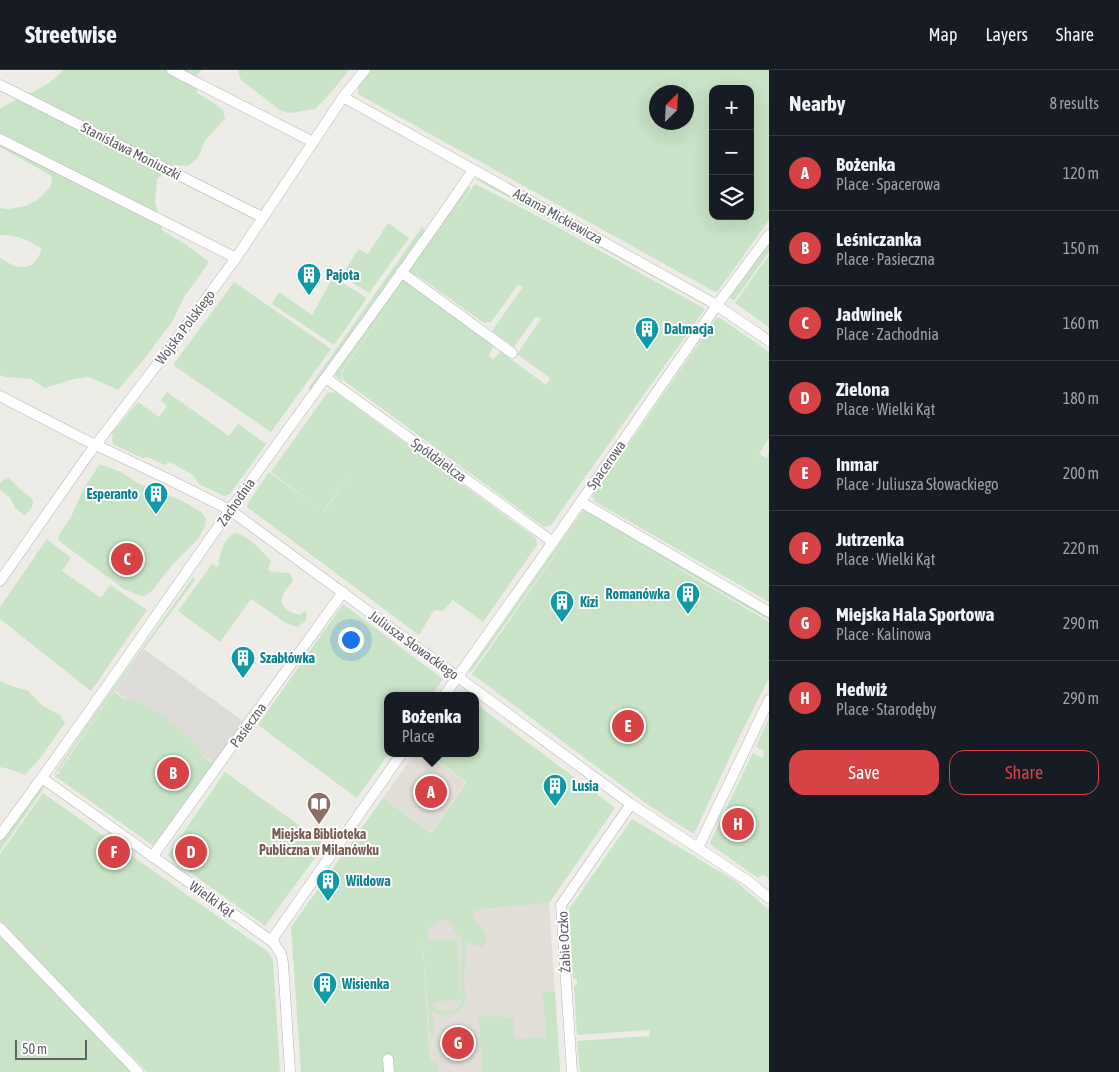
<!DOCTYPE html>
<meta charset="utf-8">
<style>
body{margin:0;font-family:"Asap Condensed",sans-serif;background:#20242c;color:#f1f3f6}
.controls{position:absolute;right:15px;top:15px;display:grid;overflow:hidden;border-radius:10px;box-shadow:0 5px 20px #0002}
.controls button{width:45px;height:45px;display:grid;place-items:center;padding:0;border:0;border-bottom:1px solid #363941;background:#171b24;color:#f1f3f6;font:25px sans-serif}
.compass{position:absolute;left:649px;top:15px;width:45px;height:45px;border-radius:50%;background:#171b24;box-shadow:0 5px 20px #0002;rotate:24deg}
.scale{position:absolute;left:15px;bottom:12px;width:72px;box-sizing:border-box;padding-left:5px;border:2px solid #5e6165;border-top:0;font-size:14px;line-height:18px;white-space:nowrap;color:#5e6165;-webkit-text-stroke:4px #fff;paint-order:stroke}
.you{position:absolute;left:350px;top:569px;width:18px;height:18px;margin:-12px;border:4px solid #fff;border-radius:50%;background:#1a73e8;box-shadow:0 0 0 8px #1a73e833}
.badge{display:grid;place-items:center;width:32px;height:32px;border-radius:50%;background:#d74344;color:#fff;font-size:16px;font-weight:700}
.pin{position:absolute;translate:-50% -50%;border:2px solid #fff;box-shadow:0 1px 5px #0006}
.popup{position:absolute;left:384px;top:622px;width:95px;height:65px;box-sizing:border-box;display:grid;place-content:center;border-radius:10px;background:#171b24;filter:drop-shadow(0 1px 4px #0005);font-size:16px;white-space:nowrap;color:#9ea1a6}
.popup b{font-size:19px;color:#f1f3f6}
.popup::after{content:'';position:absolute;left:50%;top:100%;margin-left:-10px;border:10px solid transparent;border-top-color:#171b24}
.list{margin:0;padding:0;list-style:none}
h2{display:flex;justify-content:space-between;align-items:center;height:65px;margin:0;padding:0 20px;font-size:21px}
h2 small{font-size:16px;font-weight:400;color:#9ea1a6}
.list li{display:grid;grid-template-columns:32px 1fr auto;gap:15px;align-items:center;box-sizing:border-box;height:75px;padding:0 20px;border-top:1px solid #363941}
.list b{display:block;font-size:19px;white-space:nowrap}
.list p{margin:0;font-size:16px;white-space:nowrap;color:#9ea1a6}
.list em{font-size:16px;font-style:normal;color:#9ea1a6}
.actions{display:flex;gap:10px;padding:15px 20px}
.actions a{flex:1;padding:11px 0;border:1px solid #d74344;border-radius:15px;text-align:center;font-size:18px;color:#d74344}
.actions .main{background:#d74344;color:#fff}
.icon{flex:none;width:28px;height:28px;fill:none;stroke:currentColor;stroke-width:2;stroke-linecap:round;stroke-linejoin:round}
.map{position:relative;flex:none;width:769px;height:1002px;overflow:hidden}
header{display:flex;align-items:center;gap:30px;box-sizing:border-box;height:70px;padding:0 25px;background:#171b24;border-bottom:1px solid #363941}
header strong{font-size:24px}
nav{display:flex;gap:28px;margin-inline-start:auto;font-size:18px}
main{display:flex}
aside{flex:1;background:#171b24}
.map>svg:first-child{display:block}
.industrial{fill:#dddbd8}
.education{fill:#e1ddd7}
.green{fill:#c8e3c5;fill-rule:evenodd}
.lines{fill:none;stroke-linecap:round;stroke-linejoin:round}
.minor-casing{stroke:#b3b6b9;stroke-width:11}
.minor{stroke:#fff;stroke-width:10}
.labels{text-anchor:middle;stroke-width:4;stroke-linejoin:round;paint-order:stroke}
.street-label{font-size:14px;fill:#5e6165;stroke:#fff}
.culture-label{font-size:14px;font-weight:bold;fill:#0d838f;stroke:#fff;text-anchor:start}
.education-label{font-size:14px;font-weight:bold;fill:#785e54;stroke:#fff}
</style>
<header>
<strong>Streetwise</strong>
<nav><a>Map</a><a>Layers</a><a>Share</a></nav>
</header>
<main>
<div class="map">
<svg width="769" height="1002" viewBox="0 0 769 1002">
<rect width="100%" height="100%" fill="#eeece6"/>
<path class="industrial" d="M144,579L244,652L214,693L115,621Z"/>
<path class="education" d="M415,683H426L464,711L465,713L431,762L383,728Z
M549,833L560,1002H431L421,845Z"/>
<path class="green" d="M63,0H202L196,6V18L197,23L217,35L223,40L225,49L205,70L198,88L188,96L172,95L157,109L155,132L162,160L185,174L209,192L184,227L172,252L144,289L118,320L89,307L74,309L45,318L31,309L6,307L0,305V188C5,191 10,194 15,196C29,201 40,191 41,178C25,169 19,165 0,165V138L8,139L25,136L39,129L51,116L52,106L0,77V39C22,24 44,22 63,0Z
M238,0H349L328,26L315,39L291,43L281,41L241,10Z
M371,0H769V150L718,221L715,222L358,24L359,15ZM713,19H750V146H713ZM656,22H686V52H656Z
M475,109H479L706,234L705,235Z
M475,114L530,142L705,239L551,455L544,457L343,310L342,302L402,217L406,216L402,217L341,302L342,310L341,311L335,305L336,301L402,210H403L493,276L489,286L493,289L501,282L546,315L550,308L517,284L541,249L536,246L514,277L492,261L523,217L518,215L491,252L484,253L418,206L416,198L442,160L416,198L417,206L410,203L409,200L466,115L471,118L453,145Z
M388,153L409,168L369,223L342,206L358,179L368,184Z
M422,157L425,160L311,320L308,319Z
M769,172V182L734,231L729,227Z
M769,185V257L735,233Z
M333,207L367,228L334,275L272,234L279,222L312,245Z
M234,212L331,279L271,362L173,295Z
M717,247L723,250L769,282V368L755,391L760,384L766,388L769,383V532L594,431L595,429L592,427Z
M167,322L229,366L238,354L266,374L230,424L224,426L199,414L193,405L170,392L164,395L148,387L142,388L113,374L112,369L113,365L111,364L138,332L159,347L167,336L161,330Z
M335,322L536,468L537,475L483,552L453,530L446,538L442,541L434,540L419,565L247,437V435L269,402L323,441H324L356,396L323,441L271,402L327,323Z
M99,395L106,396L123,403L136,412L159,422L181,430L201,442L206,448L205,456L198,469L173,494L151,522L144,526L139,525L124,519L58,470L59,465L71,447L84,418Z
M9,408L22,421L33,429C33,437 31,441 24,445L15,438L11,429L0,419V414L2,411Z
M583,440H587L769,547V550L609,458L769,552V608L740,665L694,764L648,735L472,604L579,451L471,602L469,601Z
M234,463C249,465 261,481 271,491L268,499L271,502L290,503L293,510L283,524L281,531C284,540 291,543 300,545L304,541L307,543L306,551L297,557L286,553L251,529L220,572L178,541L212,494L218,497C220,484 222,471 234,463Z
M47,469L71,488L62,501L101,528L110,515L147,540L91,621L0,549V537Z
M193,507L195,510L143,580L55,705L54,704C98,637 147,573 193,507Z
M343,534L443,609L431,626H387V683H389L357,728L258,655Z
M0,611L14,617L27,620L43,636L52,641L60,645L65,653L41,687L25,705L9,699L0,697Z
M114,622L124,629L138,631L167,648L203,682V686L214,694L155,777L55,706L60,702L59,701L67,689L68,690L69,688H68Z
M475,633L615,738L549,833L473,840C473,843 474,849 476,852C476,853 482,857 482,858C488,864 486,870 483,877H478L466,871L464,913L466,930L463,937L455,944L440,945L432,941L434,963L430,964L422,862L430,992L437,991L438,1002H301L291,857L383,728L431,763L466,713L465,711L427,683H475ZM442,850L450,851C453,858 456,864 462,868L461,902L462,930L457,939C447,941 435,943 432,932L461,929L457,869L428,871L429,897L427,866C428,858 433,852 442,850Z
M769,648V809L763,804L758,808L711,775L710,772L753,683L763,688L764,681L756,677Z
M225,702L325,774L265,856L169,787L168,785Z
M41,716L44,718L0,781V772Z
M43,723L268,882L273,890L280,1002H147L0,851V784Z
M632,749L737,812L769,840V1002H580L577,971L650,966L649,960L577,965L574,916L577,915V909H573L569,839Z
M0,866L120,990L131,1002H0Z
M555,921L560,1002H482L479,947L503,946V948L513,947L514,969L546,967L543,922Z"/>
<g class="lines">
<defs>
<path id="minor" d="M172,0L313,72
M0,15L262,147
M343,27L713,233L769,271
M0,69L236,188
M401,202L512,283
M326,308L553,472
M0,326L81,368L170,410L230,440L631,734L748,811L769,828
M581,432L769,542
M0,511L88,385L175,271L236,188L343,27L365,0
M444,626L553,472L717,235L769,165
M42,708L273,872L281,884L283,893L290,1002
M0,765C79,659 153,549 230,440C310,327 395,216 473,100
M698,778L769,630
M152,787L343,522
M0,858L138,1002
M273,872L275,865L280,858L402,683
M388,989L389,1002
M572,1002L561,835L631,734"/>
</defs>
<use href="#minor" class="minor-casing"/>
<use href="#minor" class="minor"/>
</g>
<defs>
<symbol id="building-pin" viewBox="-11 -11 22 30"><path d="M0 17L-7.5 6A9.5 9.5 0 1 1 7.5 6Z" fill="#0f9aa8" stroke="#fff"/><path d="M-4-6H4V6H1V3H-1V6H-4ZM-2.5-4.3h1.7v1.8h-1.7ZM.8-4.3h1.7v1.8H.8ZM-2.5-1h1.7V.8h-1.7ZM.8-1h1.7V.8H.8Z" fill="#fff"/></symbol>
<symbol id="library-pin" viewBox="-11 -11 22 30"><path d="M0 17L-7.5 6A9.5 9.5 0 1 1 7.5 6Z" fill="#8d6e63" stroke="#fff"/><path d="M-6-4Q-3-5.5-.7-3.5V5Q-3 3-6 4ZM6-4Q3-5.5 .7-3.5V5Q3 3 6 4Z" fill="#fff"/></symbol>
</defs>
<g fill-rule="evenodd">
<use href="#building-pin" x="295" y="191" width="28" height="38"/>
<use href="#building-pin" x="633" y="245" width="28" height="38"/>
<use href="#building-pin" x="142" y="410" width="28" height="38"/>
<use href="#building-pin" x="674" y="510" width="28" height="38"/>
<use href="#building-pin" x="548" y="518" width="28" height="38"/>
<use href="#building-pin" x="229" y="574" width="28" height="38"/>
<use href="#building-pin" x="541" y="702" width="28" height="38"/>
<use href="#library-pin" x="305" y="720" width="28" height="38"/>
<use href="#building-pin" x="314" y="797" width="28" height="38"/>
<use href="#building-pin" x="311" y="900" width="28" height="38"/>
</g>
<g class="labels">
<g class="street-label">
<text transform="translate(131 81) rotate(27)" y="5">Stanisława Moniuszki</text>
<text transform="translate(558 146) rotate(29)" y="5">Adama Mickiewicza</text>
<text transform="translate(185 257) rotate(-53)" y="5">Wojska Polskiego</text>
<text transform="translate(439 390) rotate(36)" y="5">Spółdzielcza</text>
<text transform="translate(606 395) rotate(-55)" y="5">Spacerowa</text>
<text transform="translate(236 432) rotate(-55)" y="5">Zachodnia</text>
<text transform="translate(414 575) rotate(36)" y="5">Juliusza Słowackiego</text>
<text transform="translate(248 655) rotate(-54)" y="5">Pasieczna</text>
<text transform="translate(212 829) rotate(35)" y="5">Wielki Kąt</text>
<text transform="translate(564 872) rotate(-93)" y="5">Żabie Oczko</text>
</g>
<g class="culture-label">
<text x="326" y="210">Pajota</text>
<text x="664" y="264">Dalmacja</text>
<text x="138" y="429" text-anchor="end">Esperanto</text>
<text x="670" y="529" text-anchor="end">Romanówka</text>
<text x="580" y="537">Kizi</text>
<text x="260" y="593">Szabłówka</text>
<text x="572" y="721">Lusia</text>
<text x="346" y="816">Wildowa</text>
<text x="342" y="919">Wisienka</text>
</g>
<g class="education-label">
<text x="319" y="769">Miejska Biblioteka<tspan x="319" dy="16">Publiczna w Milanówku</tspan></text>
</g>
</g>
</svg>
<div class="controls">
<button>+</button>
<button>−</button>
<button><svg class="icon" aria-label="layers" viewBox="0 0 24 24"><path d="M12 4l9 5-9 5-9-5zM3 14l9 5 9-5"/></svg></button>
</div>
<svg class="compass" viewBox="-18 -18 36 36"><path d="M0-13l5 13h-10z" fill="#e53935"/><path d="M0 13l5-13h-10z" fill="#9ea1a6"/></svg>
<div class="scale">50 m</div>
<div class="you"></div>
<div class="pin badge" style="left:431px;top:722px">A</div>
<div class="popup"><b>Bożenka</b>Place</div>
<div class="pin badge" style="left:173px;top:703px">B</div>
<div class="pin badge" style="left:127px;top:489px">C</div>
<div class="pin badge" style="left:191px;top:782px">D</div>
<div class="pin badge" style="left:628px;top:656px">E</div>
<div class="pin badge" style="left:114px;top:782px">F</div>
<div class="pin badge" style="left:458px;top:973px">G</div>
<div class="pin badge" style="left:738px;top:754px">H</div>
</div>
<aside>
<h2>Nearby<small>8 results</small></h2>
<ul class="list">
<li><span class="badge">A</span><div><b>Bożenka</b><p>Place · Spacerowa</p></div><em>120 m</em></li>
<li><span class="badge">B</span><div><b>Leśniczanka</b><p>Place · Pasieczna</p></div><em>150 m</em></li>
<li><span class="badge">C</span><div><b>Jadwinek</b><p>Place · Zachodnia</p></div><em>160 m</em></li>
<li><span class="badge">D</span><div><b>Zielona</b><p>Place · Wielki Kąt</p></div><em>180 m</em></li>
<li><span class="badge">E</span><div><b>Inmar</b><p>Place · Juliusza Słowackiego</p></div><em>200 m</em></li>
<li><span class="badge">F</span><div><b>Jutrzenka</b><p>Place · Wielki Kąt</p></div><em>220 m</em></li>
<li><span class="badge">G</span><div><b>Miejska Hala Sportowa</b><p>Place · Kalinowa</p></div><em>290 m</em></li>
<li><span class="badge">H</span><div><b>Hedwiż</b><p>Place · Starodęby</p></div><em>290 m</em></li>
</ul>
<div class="actions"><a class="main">Save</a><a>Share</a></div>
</aside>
</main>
